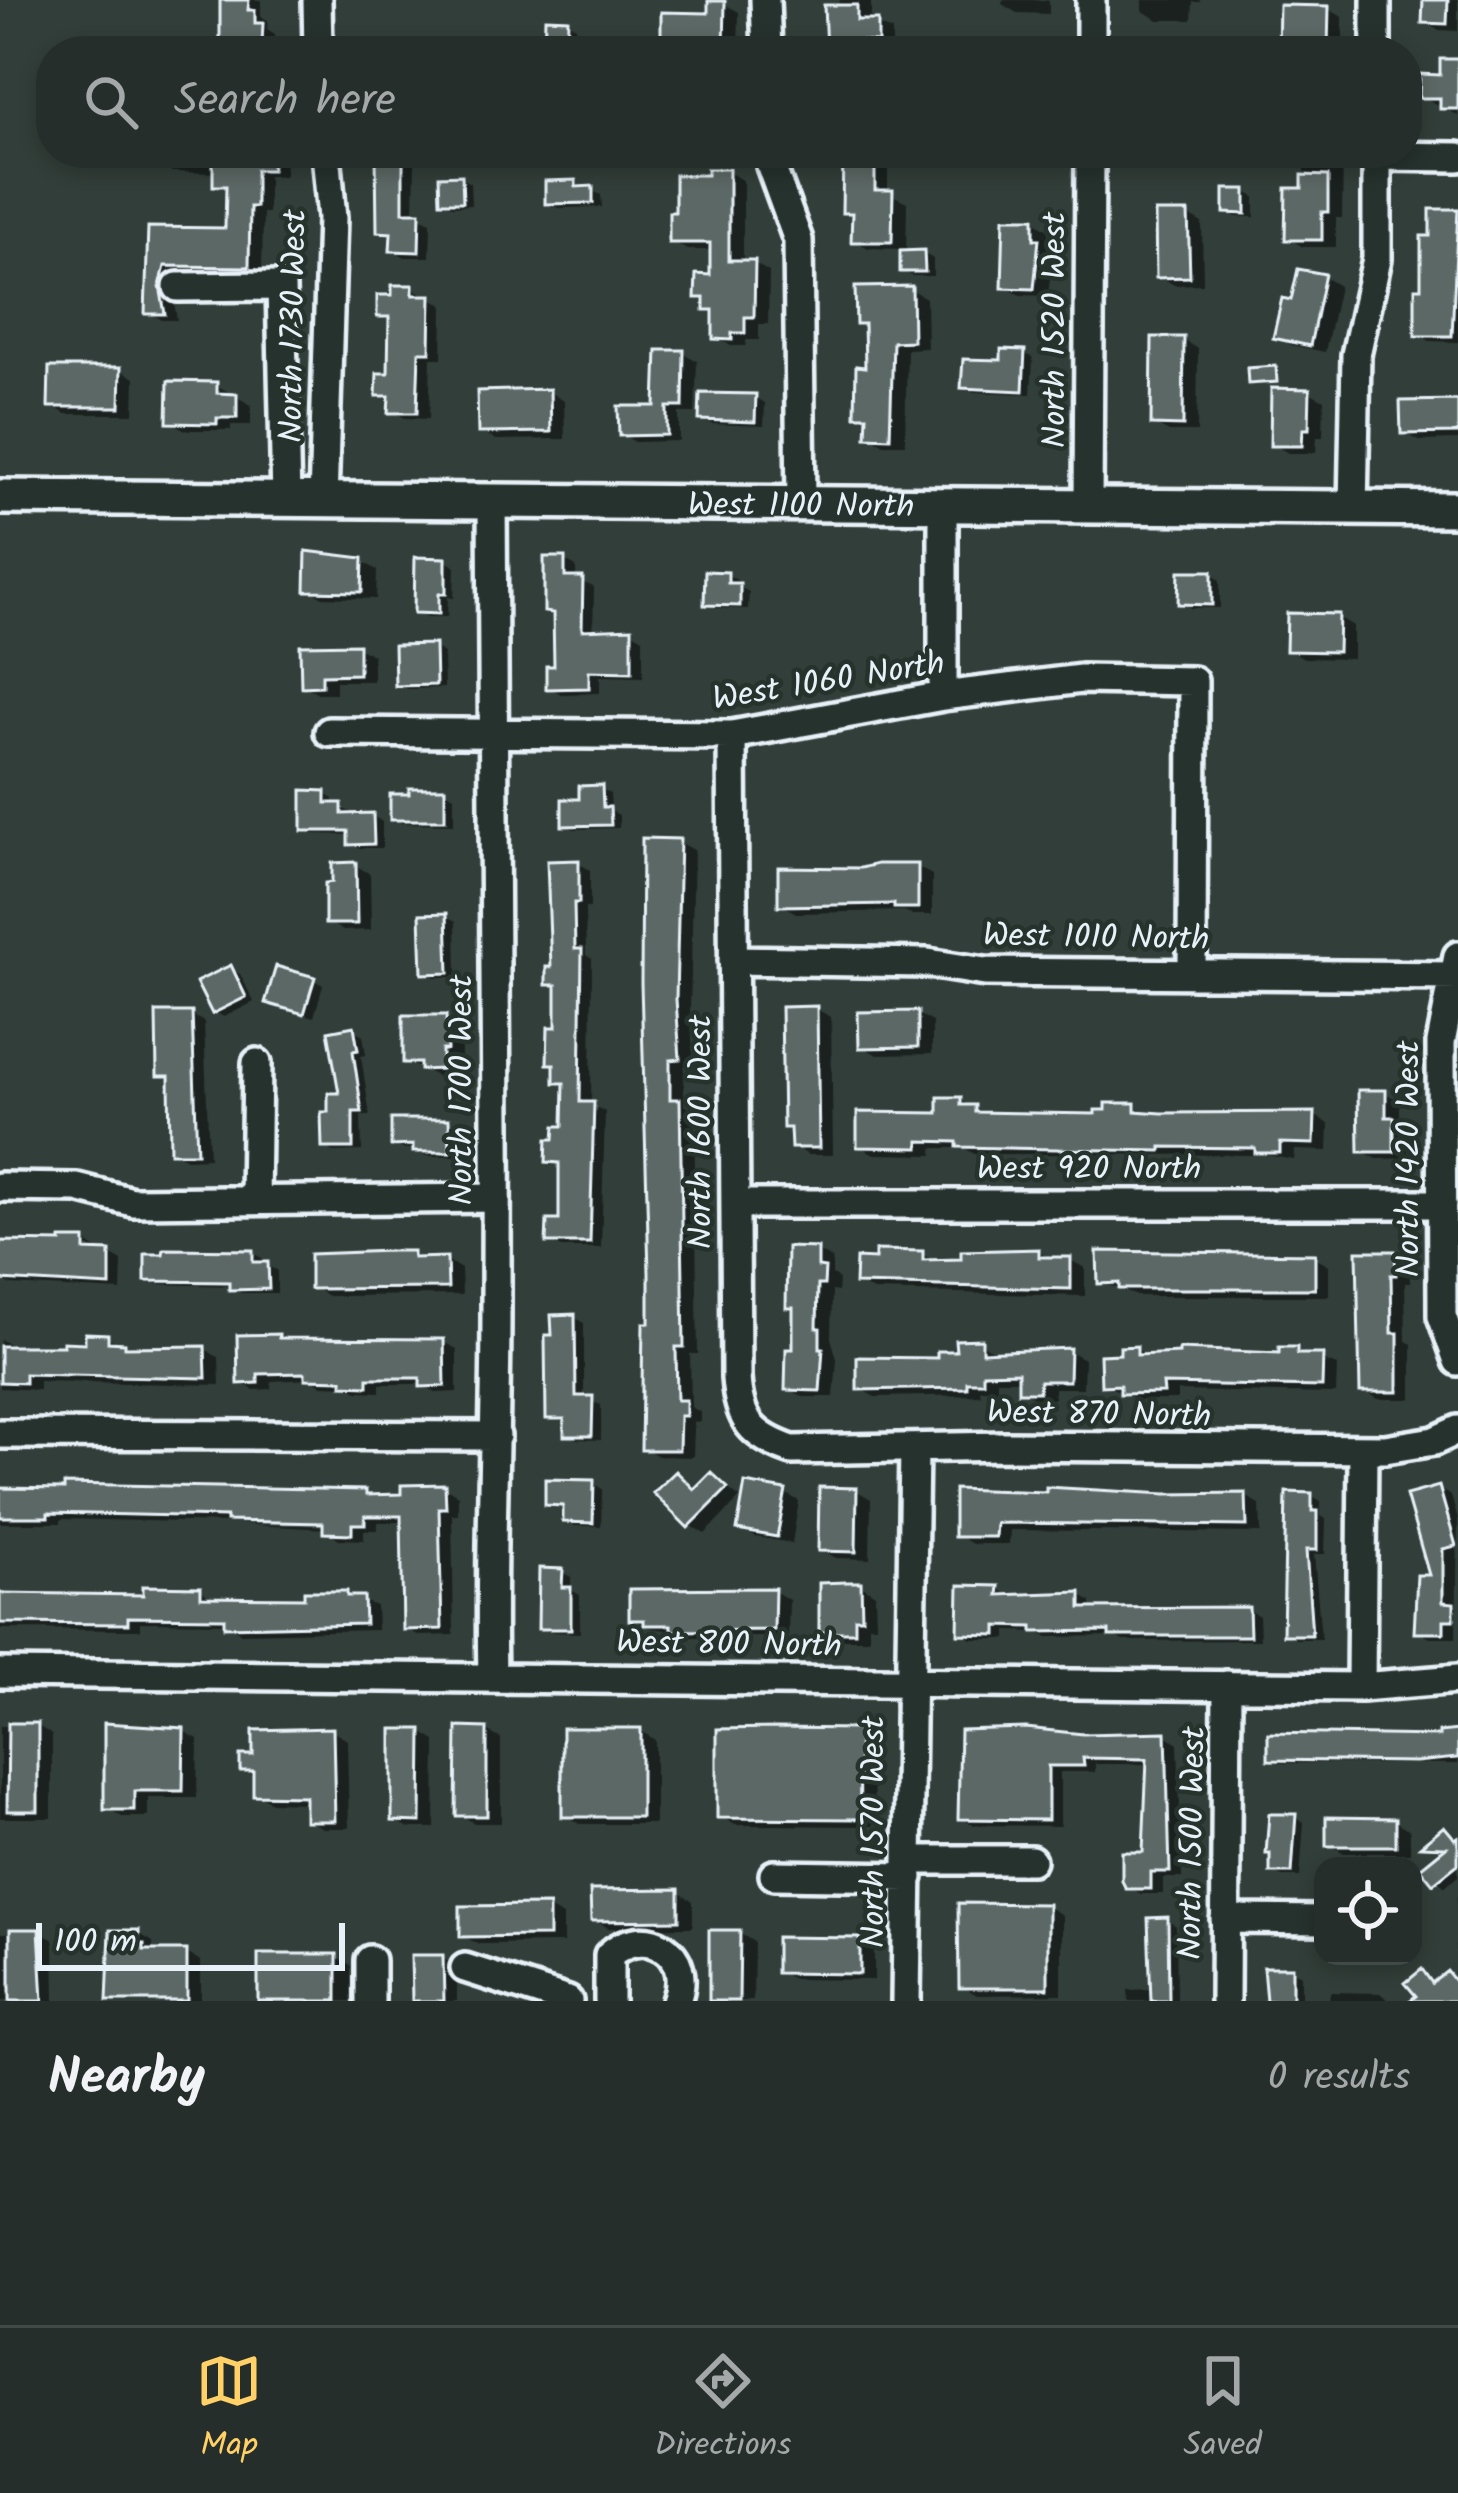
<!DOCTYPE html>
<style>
body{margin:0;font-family:Kalam,sans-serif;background:#323a37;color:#f1f3f6}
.controls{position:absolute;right:36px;bottom:36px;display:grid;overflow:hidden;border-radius:24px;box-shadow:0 6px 18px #0003}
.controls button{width:108px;height:108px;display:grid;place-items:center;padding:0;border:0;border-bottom:3px solid #424a47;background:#262e2b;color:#f1f3f6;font:60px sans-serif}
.scale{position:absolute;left:36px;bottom:30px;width:309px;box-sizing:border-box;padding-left:12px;border:6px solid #e8f1f8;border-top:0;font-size:33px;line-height:42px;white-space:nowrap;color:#e8f1f8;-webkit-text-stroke:9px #26332d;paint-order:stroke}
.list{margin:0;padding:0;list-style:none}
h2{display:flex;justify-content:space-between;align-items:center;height:156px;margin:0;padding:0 48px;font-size:51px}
h2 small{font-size:39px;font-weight:400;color:#a4a8a9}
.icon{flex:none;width:66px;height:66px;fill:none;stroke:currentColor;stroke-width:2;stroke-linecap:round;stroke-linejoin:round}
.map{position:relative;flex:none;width:1458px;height:2001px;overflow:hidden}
.search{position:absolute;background:#262e2b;box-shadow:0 6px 18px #0003;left:36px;right:36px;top:36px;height:132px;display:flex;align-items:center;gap:30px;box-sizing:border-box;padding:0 42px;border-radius:48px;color:#a4a8a9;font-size:45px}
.sheet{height:324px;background:#262e2b}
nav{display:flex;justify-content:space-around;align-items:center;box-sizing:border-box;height:168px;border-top:3px solid #424a47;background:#262e2b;font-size:33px;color:#a4a8a9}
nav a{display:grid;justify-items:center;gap:6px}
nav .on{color:#ffd166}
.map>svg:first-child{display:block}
.shadow{fill:#0007}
.building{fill:#5c6865;stroke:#e8f1f8;stroke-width:3}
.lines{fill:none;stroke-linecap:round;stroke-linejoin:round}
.minor-casing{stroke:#e8f1f8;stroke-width:36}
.major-casing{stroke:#e8f1f8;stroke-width:42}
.minor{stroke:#26332d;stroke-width:27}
.major{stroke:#26332d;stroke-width:33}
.labels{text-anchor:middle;stroke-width:9;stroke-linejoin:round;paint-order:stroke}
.street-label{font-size:33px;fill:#e8f1f8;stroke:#26332d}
</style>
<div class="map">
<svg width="1458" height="2001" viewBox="0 0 1458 2001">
<rect width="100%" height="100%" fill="#323e39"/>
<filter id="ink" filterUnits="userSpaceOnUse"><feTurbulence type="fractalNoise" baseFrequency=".00833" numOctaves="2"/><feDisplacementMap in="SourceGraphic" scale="24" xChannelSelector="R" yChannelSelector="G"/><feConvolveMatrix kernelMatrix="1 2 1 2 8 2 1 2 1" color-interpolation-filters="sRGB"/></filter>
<g filter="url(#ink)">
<path class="shadow" d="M223,0H261V17L268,20L267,29L275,34V51H236L223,43Z
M840,0H871V23L892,31V48L854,46L858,51H827Z
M1003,0H1049V14L1017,13L1002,4Z
M1143,0H1200V2H1193L1192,20H1158L1143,11Z
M1426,0H1458V31L1439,30L1425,21Z
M724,4L739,12L738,51H664Z
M1328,9L1343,17V51H1281Z
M567,22L576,27V39L593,45L592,51H547Z
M382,42H415L427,51H382Z
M1458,62V116L1422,96Z
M159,153H276L285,159V176H268V213H263L262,273L178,272L173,295L177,320H162L148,312L151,230L228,231L229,192L216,184V173L172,172L159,165Z
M379,153H409L415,160L414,215L431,222L430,257H405L393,250L394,238L380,231Z
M839,153H895H888V193L907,202L906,254L923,253L933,259V276H912L903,271V249L868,248L854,240L855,217L845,211L846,162Z
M1158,153H1201V158H1167Z
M1305,153H1343L1342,218H1336V247H1303L1288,238L1305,191Z
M729,172L743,181V263H754L769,272L768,324H759V340H746V346H731L716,337V314L698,296L713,278V250H687L672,241L710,178Z
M461,178L470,183L471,205L452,206L443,201Z
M575,183L601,195L602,207L558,208L548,203Z
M1246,192L1255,197V217H1236L1227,211Z
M1433,212H1458V342L1430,341L1418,334L1433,239Z
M1188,215L1202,223L1203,284L1174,285L1159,276Z
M1034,221L1048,230V248L1053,251L1048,296L1020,295L1006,287Z
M1324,277L1339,286L1325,352L1291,345L1276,337L1293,304Z
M412,288L443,305L442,358H431L429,419L405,418L392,411V402L379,394L391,376L392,322L380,315Z
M911,289L926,298L927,348L907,349L905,444H884L869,435L870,420L858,414L868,370L867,327L859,322Z
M1183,340L1198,349L1197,432H1169L1154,424Z
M683,353L697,361L695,413H679V441L635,442L621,434L658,409Z
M1024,353L1033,358L1031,394L974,392L964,386Z
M120,370L135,378L134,414H66L51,405Z
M216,385L251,405V425H231V430H185L170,421Z
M549,392L564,401L565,439L496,440L481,431Z
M1309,392L1324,400L1323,436H1317L1316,453H1288L1273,444Z
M755,397L765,403L764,426L712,424L702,419Z
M1458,403V440L1419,441L1404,432Z
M564,560L576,567V580L594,587L593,633L631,631L643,638V677L600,676V693L561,694L549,687L557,669L556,616L547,611Z
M362,561L377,570L376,599L323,597L308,589Z
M445,561L455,566L454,598L448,597L447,617H427L417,611Z
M1211,574L1220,580V608H1191L1182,603Z
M728,575L737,580V586L749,592L748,609L716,608L707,603Z
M1338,617L1353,626V659L1304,658L1289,650Z
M358,647L373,655V681H336V693H318L304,685Z
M434,647L443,653L444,688L407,689L398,684Z
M601,788L610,794L611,811L619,815V828L574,829L565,824L582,802Z
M445,791L454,796V824L402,823L393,818Z
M325,794L334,799V806L351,812V817L373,816L382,822V848H360L351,843V835L314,834L305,829Z
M679,842L694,850L690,1009L694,1066H684V1105L694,1110L698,1354H690L691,1407L700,1412V1422H694L693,1457L658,1456L644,1448Z
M578,863L590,870V908H585L586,955L592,959L591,1105L605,1112L601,1248H561L549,1241L562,1223V1168L549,1160L566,1129L567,1087L557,1081V1067L550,1063L559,1030V989L549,983Z
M355,865L370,874L371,930L343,931L328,922Z
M917,867L932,875V915H912L904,911L796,913L781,904Z
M446,916L456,921L457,977H435L425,972Z
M230,968L240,974L254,1002L224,1017L215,1012Z
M314,980L323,985L314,1017L269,1002Z
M816,1009L831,1017L833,1155H808L794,1146L793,1130L786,1126Z
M917,1014L932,1022V1054L877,1055L862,1046Z
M191,1015L204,1022L209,1158L186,1159L173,1152L172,1081L160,1074Z
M446,1018L460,1027L461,1057H456V1076H437L406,1062Z
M354,1030L363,1035L366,1055L361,1056L370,1116H361L362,1151L334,1152L325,1147L331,1115L343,1096Z
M1385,1093L1400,1101V1124L1408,1129V1158L1377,1159L1362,1151Z
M960,1100L986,1115L1098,1117L1134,1106L1150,1115H1314L1329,1124L1328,1151L1295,1150L1294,1160L1266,1155L974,1154L965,1148H933V1155L874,1154L860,1146L941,1116Z
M449,1122L458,1127V1156H426L416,1149H403L394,1144Z
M85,1242L97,1249V1254H110L122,1261L121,1291L11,1285L0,1278V1244Z
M817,1251L832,1259V1275L839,1279L838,1292L832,1291L831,1338L837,1359L834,1397H803L788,1388L796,1353V1310L789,1306Z
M1039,1252L1053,1260H1070L1085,1268V1296L873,1291L858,1283L922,1254L937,1263Z
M252,1253L262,1258V1265L277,1270V1293H241L232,1286L157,1284L148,1279Z
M412,1254L424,1261L446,1260L461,1269L462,1295L328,1296L313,1287Z
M1395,1254L1409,1263L1410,1282H1405L1406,1341L1412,1344V1399H1378L1363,1390Z
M1315,1257L1329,1265V1296H1137L1101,1282Z
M574,1317L584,1323V1399L601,1405V1440L576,1439L567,1434V1423L549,1417Z
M107,1337L132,1350L205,1349L219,1358L220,1385L39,1381V1390L0,1388V1339L17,1349L88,1346Z
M240,1338L443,1342L457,1349V1392L436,1393L423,1384H380V1392L358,1391L349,1386L322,1385L311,1379L271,1381V1389L254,1390L241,1382Z
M981,1342L996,1354L1069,1351L1084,1359L1083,1388H1054V1399L1036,1398L1021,1390V1380H997V1389H980L981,1395L875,1397L860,1389Z
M1136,1349L1150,1357L1282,1356L1296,1350L1337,1366L1336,1394L1177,1391V1400H1138L1104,1384L1124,1357Z
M676,1474L698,1489L712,1476L740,1498L705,1534L690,1525Z
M593,1483L602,1489L601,1526H575L566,1520V1509L548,1503Z
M444,1487L458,1495V1514H452L454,1635L419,1636L406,1628L404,1522H378V1530H364V1540L339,1539L326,1529L237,1524L338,1526V1520L225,1518L230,1523L61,1519V1523H0V1490L365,1493L373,1498L404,1497Z
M1439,1489L1451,1496L1458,1520L1456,1638H1430L1417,1631L1433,1578Z
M857,1491L871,1499L870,1559L836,1558L821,1550Z
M785,1493L799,1501L792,1543L755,1537L740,1528Z
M1070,1494L1246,1496L1260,1505L1261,1533L1010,1530L1009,1544H972L957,1535Z
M1312,1496L1321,1501V1516L1326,1519L1325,1554H1314L1321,1639H1296L1286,1634Z
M562,1572L571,1577V1590L580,1595V1633L550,1632L541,1627Z
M861,1585L875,1594L876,1625H869V1639H837L822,1631Z
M998,1589L1009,1595H1080L1091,1602V1611L1248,1610L1259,1616L1260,1640L1123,1641L1115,1636L1047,1637L1038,1632L1007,1631V1639H972L961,1632Z
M201,1590L213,1600L307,1601L346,1594L376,1606L377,1630L240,1633L227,1623L140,1622V1630L0,1629V1596L146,1598Z
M774,1591L789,1600L788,1637H689L679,1632L647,1627L632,1618Z
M0,1726H38L52,1735V1818H0Z
M183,1731L198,1739L197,1798H148V1817H122L107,1808Z
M332,1731L347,1740L349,1828H323L308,1820V1803L271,1802L256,1793V1777L243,1769L256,1758Z
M487,1731L501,1739V1823H474L459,1814Z
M641,1731L655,1740V1824H579L565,1815Z
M1458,1731V1764L1280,1763L1271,1758L1442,1739Z
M421,1732L436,1741L435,1828H409L395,1820Z
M858,1732L873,1740L874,1826L735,1825L720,1816Z
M963,1733L1166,1735L1178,1743L1182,1878H1163V1894H1141L1128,1886L1146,1855L1150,1764H1095V1772H1060V1826L974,1825L961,1818Z
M1295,1817L1304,1822L1300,1877H1282L1273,1872Z
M1395,1821L1410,1830V1853H1344L1329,1844Z
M1445,1830L1458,1841V1876L1445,1887L1424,1868L1447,1850L1426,1846Z
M678,1892L693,1901V1927L608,1928L594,1919Z
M1457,1896H1458V1950L1456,1949Z
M1048,1907L1062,1915V1994L977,1995L962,1986Z
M548,1908L563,1916V1943L478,1944L463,1936Z
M1167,1920L1176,1926L1177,2001H1129L1128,1990L1154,1989Z
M39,1932L54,1940L55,2001H0V1933Z
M138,1933L153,1942V1953H186L201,1961V2001H112Z
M739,1933L754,1942L753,2001H712Z
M859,1941L874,1949V1980L793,1979L779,1971Z
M336,1957L351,1966V2001H261Z
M442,1958L457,1966V2001H415Z
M1292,1970L1301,1975V2001H1268Z
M1330,1992L1380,1993L1389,2001H1329Z"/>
<path class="building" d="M220,0H249L248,10H255V23H263L262,45H220Z
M1423,0H1448L1447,24L1422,23Z
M708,1H725L724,51H661V12L708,13Z
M824,5H857V20H878V42L844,40L852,51H826Z
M1279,5L1329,6L1328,51H1278Z
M545,18L568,19L567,51H544Z
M1440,59H1458V109H1440V98H1419L1420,74L1440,75Z
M213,153H272V170H256V207H250L249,267L165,266L160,286L165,314H145L148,227L225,228L226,186H213Z
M376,153H403V212H420L419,252L390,251L391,233L377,232Z
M843,153H875V190H893L892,242H851L852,213H842Z
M707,169H729V260H755L754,317H745V333H732V340L713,339V310H704V298H695L696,274L710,275V243H669V212H675V175H707Z
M462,175L463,202H440L439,176Z
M1302,175L1328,176V212H1322V240H1285L1286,188H1302Z
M576,180V187L593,186V203L545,204V181Z
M1224,189H1246V214L1224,213Z
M1430,209H1458L1452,336H1415V288H1421V236H1430Z
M1155,212H1188L1190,277L1156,278Z
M1004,218H1034V239H1039L1034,289L1002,288Z
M924,250L925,272H900V251Z
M1298,269L1325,274L1310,346L1273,338L1282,298L1291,300Z
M392,285H413V295H431L430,352H419L417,413H388L389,396H376L377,373H388L389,317H377V295H392Z
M912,286L913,341L893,342L890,438L866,437L867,416H855L856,366L865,367L864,324H856L855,287Z
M1152,337H1184L1183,426L1151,425Z
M1001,349L1025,350L1023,391L961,388L963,359L1001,360Z
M657,350H684L683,407H667V435L619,436L618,406H655Z
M1276,366L1277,382L1248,384L1247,368Z
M49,367H121L120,407H48Z
M168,381L217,382V393L237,394V418H217V424L167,423Z
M1271,388L1310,389L1309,429H1303L1302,446H1270Z
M550,389L551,432L478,433L477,391Z
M700,393L756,394L755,422L699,420Z
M1458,400V433L1401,434L1400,401Z
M306,551L363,558L362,592L305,591Z
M415,557L446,558V594H439V614L414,613Z
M544,557H565V577H583L582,630L632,628V672L589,671V688L546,689V666H554L553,613L544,612Z
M705,571L728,572V583H740V606L704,605Z
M1179,571H1212V605L1178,604Z
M1287,613L1339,614L1338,652L1286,651Z
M359,644V674L322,675V686L301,687L300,645Z
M435,644L436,685L395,686L394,645Z
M602,785L603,807H610L611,825L562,826V799H579V786Z
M409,788H445V820H390V794H409Z
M302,790L326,791V803H342V814L373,813L374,844L348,845V831H302Z
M642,838L680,839L676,999L680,1059L670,1060V1099H680L684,1347H676L677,1400H686V1416H680L679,1450H641L643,1323H649V1273L641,983Z
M579,860V903H574L575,949H582L580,1102H594L590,1243H546L547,1220H559V1163L546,1162L547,1139H554L555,1126H563L564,1083H554V1064H547L548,1027H556V985H546V967H551L547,861Z
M356,862L357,924H325V883L332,882V863Z
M877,864H918V908H894V904L778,906V867L861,868Z
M447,913L449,973L422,974L420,914Z
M231,965L246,997L212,1014L196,982Z
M276,966L315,977L304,1014L265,1003Z
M817,1006L819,1148H791L790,1128H783L781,1007Z
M918,1011V1047L859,1048L858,1012Z
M156,1012H192L197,1153H170L169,1076H157Z
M403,1015H446L447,1050H442V1069L420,1070V1063H403Z
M354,1026L358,1050L353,1051L362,1112H353V1148H322L321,1112H328V1093H339L328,1031Z
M1358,1090H1386V1117H1394V1152H1359Z
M938,1097H961V1105H975V1112L1095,1114V1110H1106V1103H1135V1111L1162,1113L1315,1112L1314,1144L1280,1143V1153H1255V1148L1161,1147V1151L957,1147V1142L919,1141V1148L857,1147V1112L938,1113Z
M391,1119H449L450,1152H413V1145L391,1146Z
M61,1239H85V1250L110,1251V1286L0,1280V1241L61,1242Z
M787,1247L818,1248V1267L825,1268L824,1285H818L817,1328H820V1348H823L820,1391L785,1390L786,1349H793V1308H786Z
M164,1249L253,1250V1262H268L269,1289L229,1290V1282L145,1281V1254H163Z
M1039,1249V1257H1071V1289L855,1284L856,1258L875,1259V1250L923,1251V1260L961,1259V1251Z
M390,1251H413V1258L447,1257L448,1288L310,1289V1254Z
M1097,1251L1315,1254V1289H1119V1283L1098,1284Z
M1357,1251H1395L1396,1275H1391L1392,1333H1398V1392H1360Z
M575,1314L576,1396H593L592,1436H564V1419H546L545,1335H552L551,1315Z
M85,1333L108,1334V1342L125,1343V1347L205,1346L206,1378L25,1374V1383L0,1382V1346H63V1342L85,1343Z
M279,1334V1338L444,1339L445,1386L420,1387V1378H368V1386L342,1385V1380L305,1379V1373L258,1374V1383L238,1384L237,1335Z
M982,1339V1352L1070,1348L1069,1381H1040L1039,1392H1018V1372L983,1373V1382H967V1388L857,1390V1357L937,1358V1351H956L955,1340Z
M1137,1346V1355L1179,1353V1349L1279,1353V1347H1297V1354H1323L1322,1387L1163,1384L1164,1393L1120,1394V1385L1101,1386L1100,1355L1120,1354V1347Z
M676,1471L694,1489L711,1472L728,1488L688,1528L653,1493Z
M545,1479L594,1480L593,1523L563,1522V1506L545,1505Z
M745,1483L786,1490L777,1537L737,1530Z
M64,1484L366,1490V1495L401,1494V1485L445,1484L446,1508H439L442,1629L403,1630L401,1516H365V1524H352V1534L323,1533V1523L226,1521V1517L48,1513V1517H0V1488L64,1489Z
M1439,1486L1456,1546L1443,1549V1602L1454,1603V1620H1444V1633H1414L1417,1575H1429L1406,1495Z
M819,1487L857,1488L856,1552L818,1551Z
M1046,1487L1166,1494L1246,1493L1247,1526L996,1523L995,1537H954V1489L1046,1492Z
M1286,1492L1312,1493V1511H1317V1550H1306L1312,1635H1283Z
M539,1568L563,1569L562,1587H571V1629H538Z
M847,1582H861L862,1618H855V1632H819V1583Z
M959,1585L999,1586L998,1595L1081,1592V1608L1249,1607L1250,1636H1109V1631L1033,1632V1627L997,1626V1635L958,1634Z
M143,1586L201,1587V1597L304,1598V1591H347V1596H364L365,1624L224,1627V1618L128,1617V1624L0,1623V1593L143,1595Z
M775,1588L774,1630L671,1631V1625H644V1620H629V1589Z
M8,1723H38V1811H7Z
M104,1723L184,1728L183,1791H134V1810H104Z
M457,1727L487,1728V1816H456Z
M333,1728L335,1821H305V1796L253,1795V1771H240V1755H253V1730Z
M562,1728H641V1817H562Z
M776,1728L859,1729L860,1819L717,1818V1729Z
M1026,1728L1083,1734L1166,1732L1170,1872H1151V1889H1126L1122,1881V1852H1143L1147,1759L1083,1758L1084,1766H1048V1820L958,1819L960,1730Z
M392,1729H422L421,1822L392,1821Z
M1458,1730V1758L1416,1762L1268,1760V1733L1439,1736V1732Z
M1269,1814H1296L1292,1873H1270V1854H1266Z
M1326,1817L1396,1818V1846H1326Z
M1444,1826L1455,1839L1458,1837V1864L1433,1884L1420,1868L1446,1847L1420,1846Z
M679,1889V1920L591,1921L590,1890Z
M958,1903L1048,1904V1988H959Z
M549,1905V1936L460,1937V1906Z
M1168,1917L1169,2001H1151L1148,1918Z
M10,1929H39L43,2001H10Z
M110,1930H139V1944H144V1950H187V2001H107Z
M709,1930H740L739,2001H709Z
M776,1937L860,1938V1974L776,1973Z
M258,1954H337V2001H258Z
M411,1955H443L444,2001H412Z
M1263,1967H1292V2001H1266Z
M1422,1969L1432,1983L1447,1971L1458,1985V2001H1409L1416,1996L1405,1983Z"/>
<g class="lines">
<defs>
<path id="minor" d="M317,0L318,51
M765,0L767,51
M1376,0V51
M1091,51V0
M770,153L771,166L798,240L801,503
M1377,156L1458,157
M178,287L281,286L286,500
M323,501L332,218L326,153
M1088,507L1090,153
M1353,509L1356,355L1377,259V153
M943,696V505
M329,732L732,735L943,696L1081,679L1193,681L1192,974
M732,735L736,1378C739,1420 751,1436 792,1450L1005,1446L1385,1449L1434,1441L1458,1430
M1458,956L1441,1043L1442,1316L1458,1361
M733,960L928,963L985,972L1458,976
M0,1187L77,1188L133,1202L496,1198
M255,1200L257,1063
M735,1204H1442
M0,1434L496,1436
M0,1673L1361,1687L1458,1679
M492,1676C489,1555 496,1434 496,1312C497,1042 495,772 492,502
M1361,1687L1363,1449
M909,1860H1031
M774,1875L909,1877
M1225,1919L1323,1920
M370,1960V2001
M465,1968L568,2001
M609,2001V1955C644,1923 695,1951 676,2001
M906,2001L914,1448
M1225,2001L1227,1685"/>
<g id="major">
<path id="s1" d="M0,497L1458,509"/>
</g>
</defs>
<use href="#minor" class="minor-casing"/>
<use href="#major" class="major-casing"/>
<use href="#minor" class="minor"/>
<use href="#major" class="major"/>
</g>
</g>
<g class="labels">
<g class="street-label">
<text transform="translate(291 326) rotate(-89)" y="12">North 1730 West</text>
<text transform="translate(1053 330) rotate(-90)" y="12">North 1520 West</text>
<text dy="12" stroke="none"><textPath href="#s1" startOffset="801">West 1100 North</textPath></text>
<text transform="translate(828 679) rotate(-9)" y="12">West 1060 North</text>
<text transform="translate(1096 935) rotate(1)" y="12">West 1010 North</text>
<text transform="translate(460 1090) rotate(-90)" y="12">North 1700 West</text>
<text transform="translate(699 1132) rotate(-90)" y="12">North 1600 West</text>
<text transform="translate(1407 1159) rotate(-90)" y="12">North 1420 West</text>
<text x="1089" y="1179">West 920 North</text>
<text transform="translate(1099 1412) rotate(1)" y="12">West 870 North</text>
<text transform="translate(729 1642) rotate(1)" y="12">West 800 North</text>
<text transform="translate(872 1832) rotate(-90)" y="12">North 1570 West</text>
<text transform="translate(1190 1843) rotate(-89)" y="12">North 1500 West</text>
</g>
</g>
</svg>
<div class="controls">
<button><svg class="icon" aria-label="locate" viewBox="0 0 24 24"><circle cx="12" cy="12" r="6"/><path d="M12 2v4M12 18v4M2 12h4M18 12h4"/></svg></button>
</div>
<div class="scale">100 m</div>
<div class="search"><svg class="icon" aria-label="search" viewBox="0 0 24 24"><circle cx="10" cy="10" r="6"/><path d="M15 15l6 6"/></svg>Search here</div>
</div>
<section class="sheet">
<h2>Nearby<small>0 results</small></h2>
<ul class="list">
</ul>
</section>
<nav>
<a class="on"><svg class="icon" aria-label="map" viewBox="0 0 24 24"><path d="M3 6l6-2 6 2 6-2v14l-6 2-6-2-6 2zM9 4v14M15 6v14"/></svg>Map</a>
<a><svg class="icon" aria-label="directions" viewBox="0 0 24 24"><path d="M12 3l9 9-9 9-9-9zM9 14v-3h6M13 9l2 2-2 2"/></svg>Directions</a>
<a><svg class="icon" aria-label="saved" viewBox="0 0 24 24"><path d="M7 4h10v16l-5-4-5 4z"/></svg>Saved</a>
</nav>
